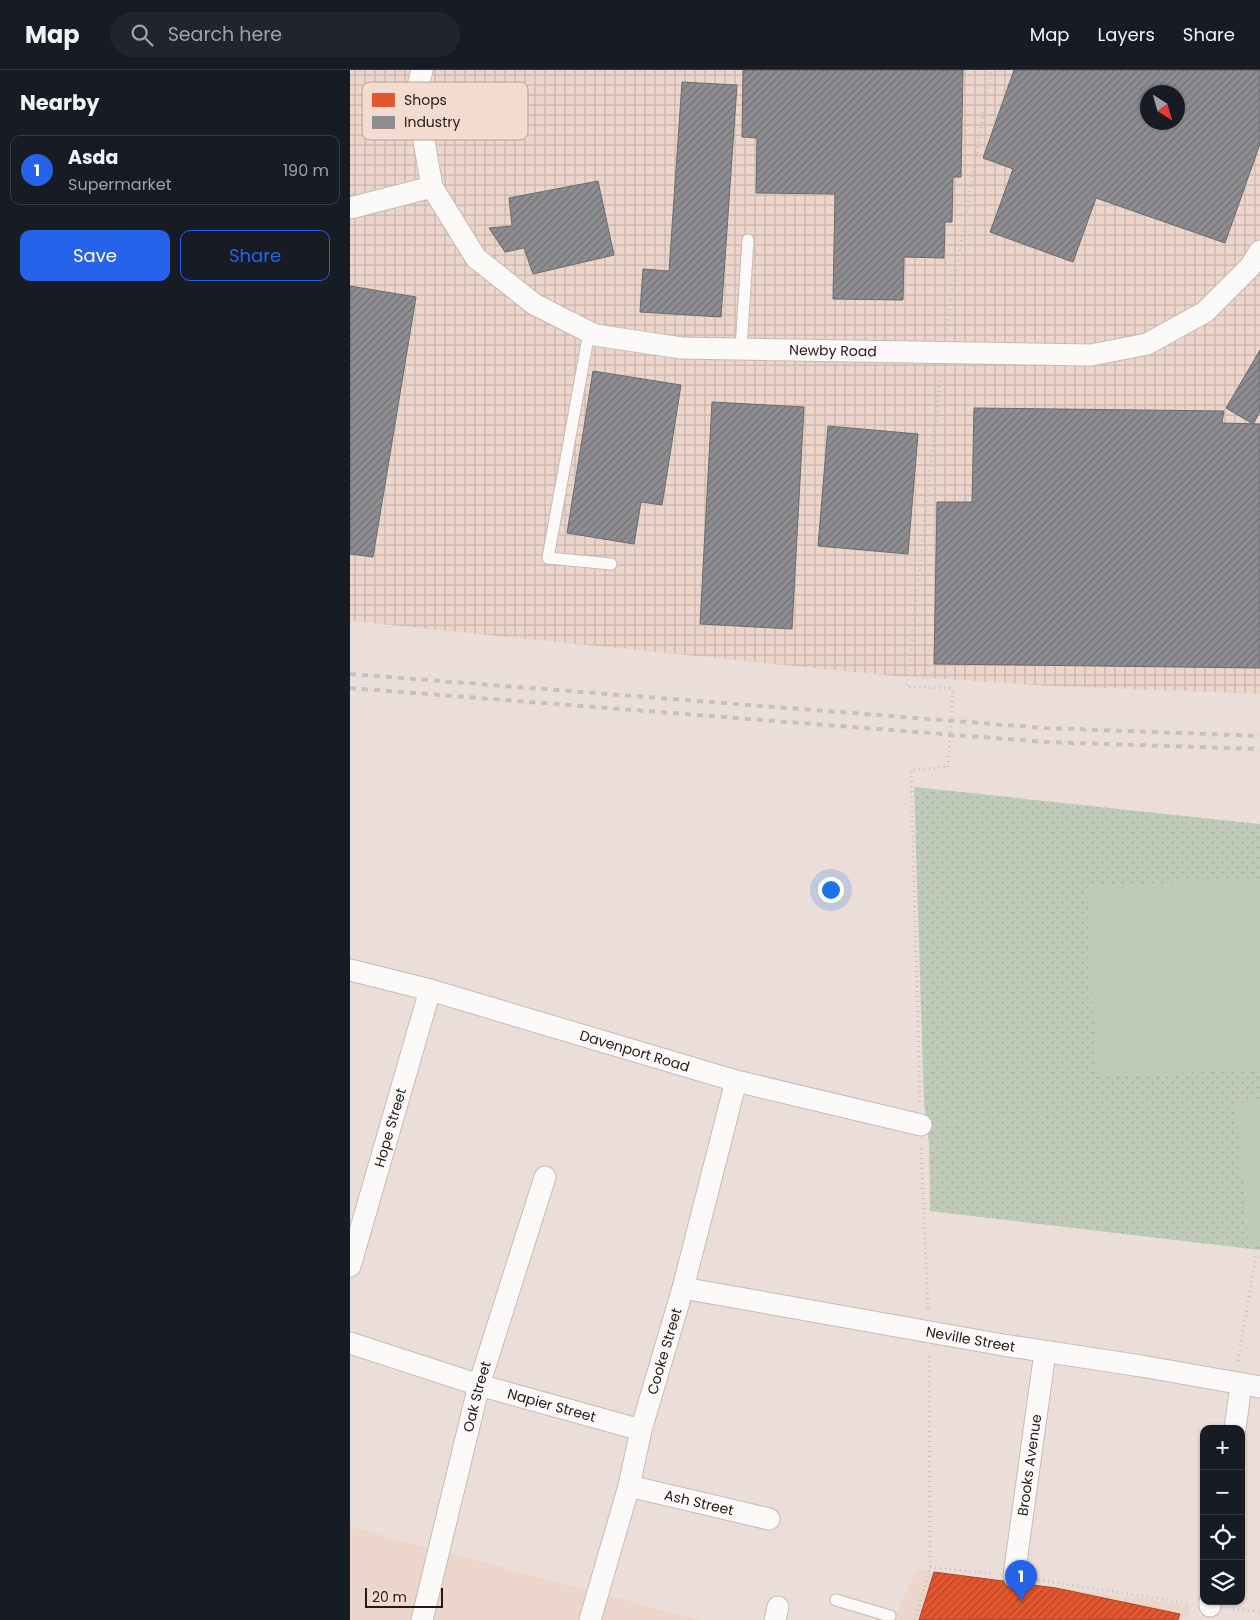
<!DOCTYPE html>
<meta charset="utf-8">
<style>
body{margin:0;font-family:Poppins,sans-serif;background:#20242c;color:#f1f3f6}
.controls{position:absolute;right:15px;bottom:15px;display:grid;overflow:hidden;border-radius:10px;box-shadow:0 1px 4px #0004}
.controls button{width:45px;height:45px;display:grid;place-items:center;padding:0;border:0;border-bottom:1px solid #363941;background:#171b24;color:#f1f3f6;font:25px sans-serif}
.compass{position:absolute;left:790px;top:15px;width:45px;height:45px;border-radius:50%;background:#171b24;box-shadow:0 1px 4px #0004;rotate:143deg}
.scale{position:absolute;left:15px;bottom:12px;width:78px;box-sizing:border-box;padding-left:5px;border:2px solid #231a16;border-top:0;font-size:14px;line-height:18px;white-space:nowrap;color:#231a16;-webkit-text-stroke:4px #f3dbd0;paint-order:stroke}
.you{position:absolute;left:480px;top:819px;width:18px;height:18px;margin:-12px;border:4px solid #fff;border-radius:50%;background:#1a73e8;box-shadow:0 0 0 8px #1a73e833}
.badge{display:grid;place-items:center;width:32px;height:32px;border-radius:50%;background:#2563eb;color:#fff;font-size:16px;font-weight:700}
.pin{position:absolute;translate:-50% -41px;filter:drop-shadow(0 1px 2px #0008)}
.pin::after{content:'';position:absolute;top:26px;width:18px;height:15px;background:inherit;clip-path:polygon(0 0,100% 0,50% 100%)}
.list{margin:0;padding:0;list-style:none}
h2{display:flex;justify-content:space-between;align-items:center;height:65px;margin:0;padding:0 20px;font-size:21px}
h2 small{font-size:16px;font-weight:400;color:#9ea1a6}
.list li{display:grid;grid-template-columns:32px 1fr auto;gap:15px;align-items:center;box-sizing:border-box;height:70px;margin:0 10px 10px;padding:0 10px;border:1px solid #363941;border-radius:10px}
.list b{display:block;font-size:19px;white-space:nowrap}
.list p{margin:0;font-size:16px;white-space:nowrap;color:#9ea1a6}
.list em{font-size:16px;font-style:normal;color:#9ea1a6}
.actions{display:flex;gap:10px;padding:15px 20px}
.actions a{flex:1;padding:11px 0;border:1px solid #2563eb;border-radius:10px;text-align:center;font-size:18px;color:#2563eb}
.actions .main{background:#2563eb;color:#fff}
.icon{flex:none;width:28px;height:28px;fill:none;stroke:currentColor;stroke-width:2;stroke-linecap:round;stroke-linejoin:round}
.map{position:relative;flex:none;width:910px;height:1550px;overflow:hidden}
header{display:flex;align-items:center;gap:30px;box-sizing:border-box;height:70px;padding:0 25px;background:#171b24;border-bottom:1px solid #363941}
header strong{font-size:24px}
nav{display:flex;gap:28px;margin-inline-start:auto;font-size:18px}
.search{width:350px;height:45px;background:#20242c;display:flex;align-items:center;gap:12px;box-sizing:border-box;padding:0 18px;border-radius:28px;color:#9ea1a6;font-size:19px}
main{display:flex}
aside{flex:1;background:#171b24}
.map>svg:first-child{display:block}
.built{fill:#ecd5ca}
.industrial{fill:url(#industrial-grid);fill-rule:evenodd}
.grass{fill:url(#grass-dots)}
.garden{fill:#bfcbb9}
.shops{fill:url(#shops-hatch);stroke:#aa4527}
.industry{fill:url(#industry-hatch);stroke:#6d6a6d;fill-rule:evenodd}
.lines{fill:none;stroke-linecap:round;stroke-linejoin:round}
.lane-casing{stroke:#c6bbb7;stroke-width:13}
.street-casing{stroke:#c6bbb7;stroke-width:23}
.path{stroke:#c6c1bf;stroke-width:3;stroke-dasharray:1 4;stroke-linecap:butt}
.lane{stroke:#fcfaf9;stroke-width:11}
.street{stroke:#fcfaf9;stroke-width:21}
.rail{stroke:#c5c1c0;stroke-width:4;stroke-dasharray:6 6;stroke-linecap:butt}
.path-bridge{stroke:#c6c1bf;stroke-width:3;stroke-dasharray:1 4;stroke-linecap:butt}
.labels{text-anchor:middle;stroke-width:5;stroke-linejoin:round;paint-order:stroke}
.street-label{font-size:14px;fill:#231a16;stroke:#f3dbd0}
.key{fill:#f3dbd0;stroke:#b5a198;stroke-width:1}
.key-label{font-size:14px;fill:#231a16}
</style>
<header>
<strong>Map</strong>
<div class="search"><svg class="icon" aria-label="search" viewBox="0 0 24 24"><circle cx="10" cy="10" r="6"/><path d="M15 15l6 6"/></svg>Search here</div>
<nav><a>Map</a><a>Layers</a><a>Share</a></nav>
</header>
<main>
<aside>
<h2>Nearby<small></small></h2>
<ul class="list">
<li><span class="badge">1</span><div><b>Asda</b><p>Supermarket</p></div><em>190 m</em></li>
</ul>
<div class="actions"><a class="main">Save</a><a>Share</a></div>
</aside>
<div class="map">
<svg width="910" height="1550" viewBox="0 0 910 1550">
<defs>
<pattern id="industrial-grid" width="8" height="8" patternUnits="userSpaceOnUse" patternTransform="scale(1.25)"><rect width="8" height="8" fill="#ecd5ca"/><path d="M0 4h8M4 0v8" fill="none" stroke="#cab6ad"/></pattern>
<pattern id="grass-dots" width="8" height="8" patternUnits="userSpaceOnUse" patternTransform="scale(1.25)"><rect width="8" height="8" fill="#bfcbb9"/><path d="M2 2h.1M6 6h.1" fill="none" stroke="#a4ae9e" stroke-width="1.8" stroke-linecap="round"/></pattern>
<pattern id="shops-hatch" width="6" height="6" patternUnits="userSpaceOnUse" patternTransform="scale(1.25)"><rect width="6" height="6" fill="#e4572e"/><path d="M-1 1l2-2M0 6l6-6M5 7l2-2" fill="none" stroke="#b84726"/></pattern>
<pattern id="industry-hatch" width="6" height="6" patternUnits="userSpaceOnUse" patternTransform="scale(1.25)"><rect width="6" height="6" fill="#8d8d92"/><path d="M-1 1l2-2M0 6l6-6M5 7l2-2" fill="none" stroke="#737276"/></pattern>
</defs>
<rect width="100%" height="100%" fill="#ebded8"/>
<path class="built" d="M0,1457L350,1550H0Z
M568,1500L780,1527L841,1536L837,1550H543L564,1505Z"/>
<path class="industrial" d="M0,0H910V624L702,616L544,606L0,551ZM798,22H828V52H798Z"/>
<path class="grass" d="M564,717L910,754V1180L580,1141L579,1071L574,1034Z"/>
<path class="garden" d="M910,808V999L746,1007L737,817Z
M910,1031V1172L899,1173L885,1033Z"/>
<path class="shops" d="M584,1502L706,1518L830,1544L828,1550H569Z"/>
<path class="industry" d="M393,0H613L611,107H603L602,152H595L594,188L554,187L553,230L483,229L485,124L406,123L407,68L392,67Z
M664,0H910V74L875,173L746,128L723,192L640,162L663,99L633,88ZM798,22H828V52H798Z
M332,12L387,15L371,247L290,242L293,199L319,201Z
M248,111L264,185L183,204L174,178L155,182L139,158L162,156L159,128Z
M0,216L66,227L23,487L0,484Z
M910,280V342L903,354L876,338Z
M243,301L331,315L312,435L291,432L284,474L217,463Z
M362,332L454,337L442,559L350,554Z
M624,338L874,341L872,353L910,354V598L584,594L587,432H622Z
M478,356L568,364L558,484L468,476Z"/>
<g class="lines">
<defs>
<path id="lane" d="M239,262L198,488L261,494
M391,279L398,170
M486,1530L540,1546L538,1550"/>
<g id="street">
<path id="s1" d="M72,0L66,25L82,117L126,188L184,234L245,265L331,278L741,285L797,274L855,242L900,197L910,181"/>
<path d="M0,138L82,117"/>
<path id="s2" d="M0,900L80,920L386,1011L571,1055"/>
<path id="s3" d="M0,1196L80,920"/>
<path id="s4" d="M333,1218L653,1275L791,1296L910,1317"/>
<path id="s5" d="M0,1273L129,1315L291,1360"/>
<path d="M885,1359L891,1315"/>
<path id="s6" d="M279,1416L419,1449"/>
<path id="s7" d="M664,1506L695,1282"/>
<path d="M860,1536V1531"/>
<path id="s8" d="M72,1550L129,1315L195,1107"/>
<path id="s9" d="M240,1550L279,1416L291,1360L333,1218L386,1011"/>
<path d="M425,1550L428,1537"/>
</g>
</defs>
<use href="#lane" class="lane-casing"/>
<use href="#street" class="street-casing"/>
<path class="path" d="M596,260L641,0
M590,306L557,617L603,618
M561,722L575,723
M583,805L588,1039
M570,1032L561,700L598,697
M592,1053L910,1021
M571,1078L578,1239
M888,1291L906,1186L910,1187
M580,1497L642,1504
M688,1510L837,1533
M883,1539L910,1542
M565,1550L580,1497L579,1286"/>
<use href="#lane" class="lane"/>
<use href="#street" class="street"/>
<path class="rail" d="M0,604L695,658L910,666
M0,618L695,672L910,679"/>
<path class="path-bridge" d="M598,697L603,618"/>
</g>
<g class="labels">
<g class="street-label">
<text dy="5" stroke="none"><textPath href="#s1" startOffset="584">Newby Road</textPath></text>
<text dy="5" stroke="none"><textPath href="#s2" startOffset="296">Davenport Road</textPath></text>
<text dy="5" stroke="none"><textPath href="#s3" startOffset="144">Hope Street</textPath></text>
<text dy="5" stroke="none"><textPath href="#s4" startOffset="292">Neville Street</textPath></text>
<text dy="5" stroke="none"><textPath href="#s9" startOffset="279">Cooke Street</textPath></text>
<text dy="5" stroke="none"><textPath href="#s8" startOffset="230">Oak Street</textPath></text>
<text dy="5" stroke="none"><textPath href="#s5" startOffset="211">Napier Street</textPath></text>
<text dy="5" stroke="none"><textPath href="#s7" startOffset="112">Brooks Avenue</textPath></text>
<text dy="5" stroke="none"><textPath href="#s6" startOffset="72">Ash Street</textPath></text>
</g>
</g>
<rect x="12" y="12" width="166" height="58" rx="8" class="key"/>
<rect x="22" y="23" width="23" height="14" fill="#e4572e"/>
<rect x="22" y="46" width="23" height="13" fill="#8d8d92"/>
<g class="key-label">
<text x="54" y="35">Shops</text>
<text x="54" y="57">Industry</text>
</g>
</svg>
<div class="controls">
<button>+</button>
<button>−</button>
<button><svg class="icon" aria-label="locate" viewBox="0 0 24 24"><circle cx="12" cy="12" r="6"/><path d="M12 2v4M12 18v4M2 12h4M18 12h4"/></svg></button>
<button><svg class="icon" aria-label="layers" viewBox="0 0 24 24"><path d="M12 4l9 5-9 5-9-5zM3 14l9 5 9-5"/></svg></button>
</div>
<svg class="compass" viewBox="-18 -18 36 36"><path d="M0-13l5 13h-10z" fill="#e53935"/><path d="M0 13l5-13h-10z" fill="#9ea1a6"/></svg>
<div class="scale">20 m</div>
<div class="you"></div>
<div class="pin badge" style="left:671px;top:1531px">1</div>
</div>
</main>
